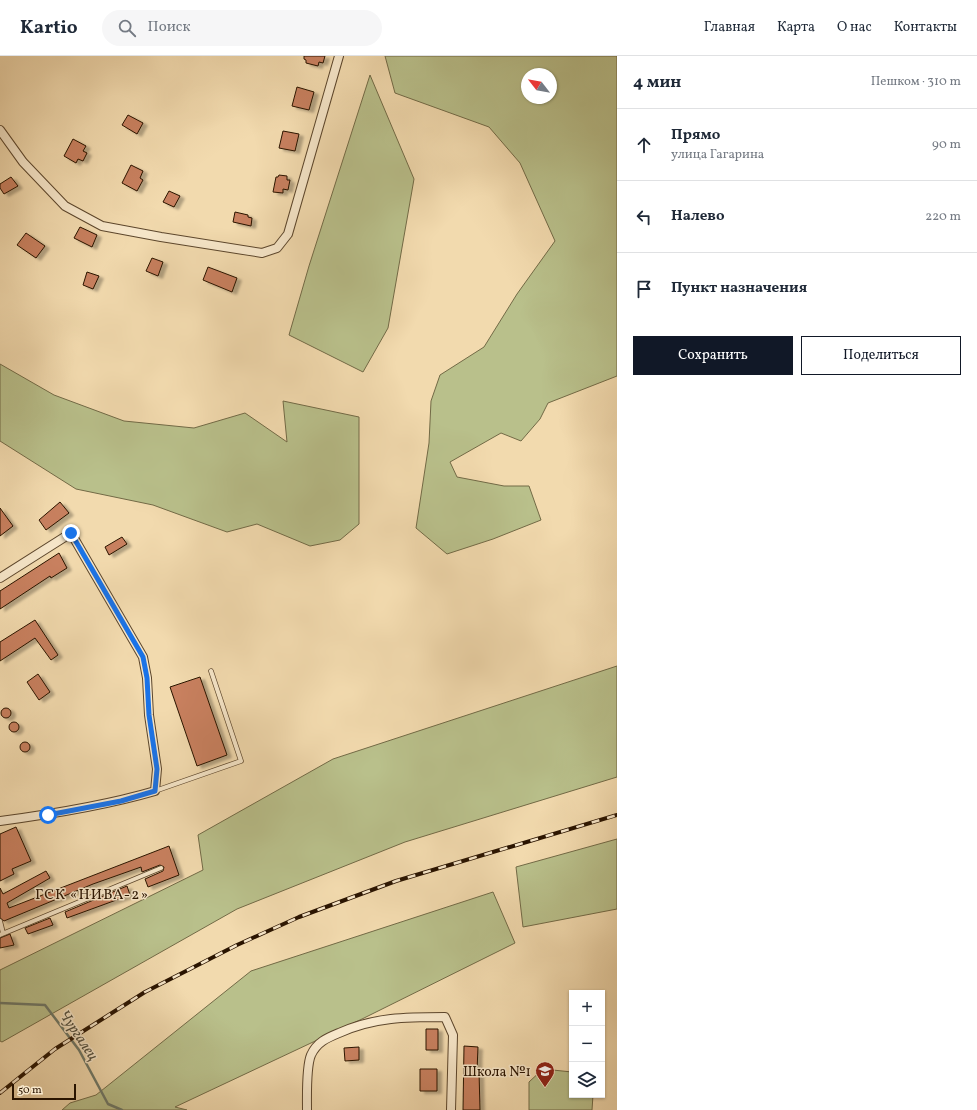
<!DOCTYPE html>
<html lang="ru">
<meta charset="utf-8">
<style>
body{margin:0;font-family:Vollkorn,serif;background:#f6f6f7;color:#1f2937}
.controls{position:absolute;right:12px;bottom:12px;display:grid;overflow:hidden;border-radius:0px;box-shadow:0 1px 3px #0004}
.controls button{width:36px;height:36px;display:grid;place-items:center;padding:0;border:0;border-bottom:1px solid #e0e1e3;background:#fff;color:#1f2937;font:20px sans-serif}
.compass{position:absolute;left:521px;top:12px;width:36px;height:36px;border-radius:50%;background:#fff;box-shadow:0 1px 3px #0004;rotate:301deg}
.scale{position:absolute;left:12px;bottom:10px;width:64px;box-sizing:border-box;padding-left:4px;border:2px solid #2a1400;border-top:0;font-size:11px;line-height:14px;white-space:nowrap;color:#2a1400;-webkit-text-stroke:3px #f7e7ca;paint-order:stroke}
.stop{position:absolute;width:12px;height:12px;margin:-9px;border:3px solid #1a73e8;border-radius:50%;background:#fff}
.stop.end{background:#1a73e8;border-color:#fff;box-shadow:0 1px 4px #0008}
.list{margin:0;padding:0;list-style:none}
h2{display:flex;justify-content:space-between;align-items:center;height:52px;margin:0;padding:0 16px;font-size:17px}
h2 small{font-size:13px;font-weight:400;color:#747a83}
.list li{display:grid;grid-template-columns:26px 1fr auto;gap:12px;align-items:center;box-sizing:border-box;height:72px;padding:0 16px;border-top:1px solid #e0e1e3}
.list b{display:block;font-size:15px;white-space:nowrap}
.list p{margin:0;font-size:13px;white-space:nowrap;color:#747a83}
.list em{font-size:13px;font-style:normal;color:#747a83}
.actions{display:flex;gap:8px;padding:12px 16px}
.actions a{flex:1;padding:9px 0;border:1px solid #111827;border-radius:0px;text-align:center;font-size:14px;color:#111827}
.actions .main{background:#111827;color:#fff}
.icon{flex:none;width:22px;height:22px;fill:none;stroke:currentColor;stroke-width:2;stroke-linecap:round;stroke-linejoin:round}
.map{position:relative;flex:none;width:617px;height:1054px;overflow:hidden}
header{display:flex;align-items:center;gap:24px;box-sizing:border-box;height:56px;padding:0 20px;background:#fff;border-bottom:1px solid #e0e1e3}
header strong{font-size:19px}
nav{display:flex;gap:22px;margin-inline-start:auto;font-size:14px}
.search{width:280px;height:36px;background:#f6f6f7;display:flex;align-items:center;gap:10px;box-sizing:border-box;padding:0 14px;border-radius:22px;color:#747a83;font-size:15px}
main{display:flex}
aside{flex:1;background:#fff}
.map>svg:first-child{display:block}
.green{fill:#b9c08b;stroke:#726a46;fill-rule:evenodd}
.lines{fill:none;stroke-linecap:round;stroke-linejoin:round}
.stream{stroke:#6e7868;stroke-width:2.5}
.building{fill:#c8805e;stroke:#2a1400;filter:url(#shadow)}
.service-casing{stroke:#5c462c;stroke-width:5.5}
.minor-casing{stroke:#5c462c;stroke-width:10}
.service{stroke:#f7e7ca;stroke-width:4}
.minor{stroke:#f7e7ca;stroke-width:8}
.rail-casing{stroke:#2a1400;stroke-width:4}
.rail{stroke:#f7e7ca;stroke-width:2.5;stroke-dasharray:8;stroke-linecap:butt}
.route{stroke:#1a73e8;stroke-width:5}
.labels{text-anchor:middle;stroke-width:3;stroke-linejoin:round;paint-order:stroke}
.poi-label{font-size:14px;fill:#2a1400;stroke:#f7e7ca;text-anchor:end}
.neighbourhood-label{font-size:15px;letter-spacing:1px;fill:#2a1400;stroke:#f7e7ca}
.water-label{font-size:15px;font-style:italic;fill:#524e3d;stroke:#f7e7ca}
</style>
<header>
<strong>Kartio</strong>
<div class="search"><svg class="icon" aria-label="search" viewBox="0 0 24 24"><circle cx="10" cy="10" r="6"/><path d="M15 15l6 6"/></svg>Поиск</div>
<nav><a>Главная</a><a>Карта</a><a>О нас</a><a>Контакты</a></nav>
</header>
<main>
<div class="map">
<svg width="617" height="1054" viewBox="0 0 617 1054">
<defs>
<filter id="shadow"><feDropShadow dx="4.5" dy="2.5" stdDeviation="1" flood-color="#0004"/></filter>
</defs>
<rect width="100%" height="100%" fill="#f2daae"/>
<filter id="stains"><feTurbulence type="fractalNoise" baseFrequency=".005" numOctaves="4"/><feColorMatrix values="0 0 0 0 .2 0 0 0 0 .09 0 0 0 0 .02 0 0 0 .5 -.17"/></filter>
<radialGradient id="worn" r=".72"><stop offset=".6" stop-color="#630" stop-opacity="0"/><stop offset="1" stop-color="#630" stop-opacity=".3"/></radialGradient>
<path class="green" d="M385,0H617V320L548,347L540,363L521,385L501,377L450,406L457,421L504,430H529L541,464L493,483L447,498L416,472L429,387L431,345L440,319L484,291L517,238L555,185L520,107L489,71L395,37ZM527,18H551V42H527Z
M370,19L414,123L388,272L363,316L289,279L309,210Z
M0,308L54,339L124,365L194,372L245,357L287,386L283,345L359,361V468L340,484L310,490L257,468L227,476L153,449L76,433L0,385Z
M617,610V721L405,786L237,853L2,986L0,985V914L203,814L198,779L333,703Z
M617,783V853L523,871L516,811Z
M493,836L515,887L362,963L175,1051L187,1054H62L70,1047L96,1039L251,915Z
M543,1013L572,1016V1039H593L592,1054H529V1026Z"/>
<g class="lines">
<path class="stream" d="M0,947L45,949L79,994L108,1048L122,1054"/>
</g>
<path class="building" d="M304,0H325L323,7L319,6L318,10L306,7V4L304,3Z
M297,31L314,36L309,54L292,50Z
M128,59L143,67L137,78L122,69Z
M283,75L299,78L295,95L279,92Z
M73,83L86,90L83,95L87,97L83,105L78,103L76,107L64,100Z
M131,109L143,115L140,122L143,124L137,135L122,127Z
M279,119L287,120V124H290L288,134L283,133V137L273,136L276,121H278Z
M11,121L18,130L4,138L0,132V128Z
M169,135L180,140L174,151L163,146Z
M235,156L248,159V161L252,162L251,170L233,166Z
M80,171L97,179L92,191L74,182Z
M26,177L45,190L36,202L17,189Z
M152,202L163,206L158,220L146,215Z
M208,211L237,222L232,236L203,224Z
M87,216L99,220L93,233L83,229Z
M60,446L69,457L46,474L39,464Z
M0,452L13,470L0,480Z
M122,481L127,488L109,499L105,491Z
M59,497L67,512L51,522L50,520L0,553V535Z
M35,564L58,599L51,604L35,582L0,605V586Z
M38,618L50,636L39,644L27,626Z
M200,621L227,699L197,710L170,631Z
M1 657a5 5 0 1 1 10 0a5 5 0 1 1-10 0Z
M9 671a5 5 0 1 1 10 0a5 5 0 1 1-10 0Z
M20 691a5 5 0 1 1 10 0a5 5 0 1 1-10 0Z
M16,771L31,805L12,813L14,818L0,825V778Z
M169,790L179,819L148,831L145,823L163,815L164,811L160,809L142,816L141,811L93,828L4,865L0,862V832L3,838L46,815L50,822L7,847L9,852Z
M127,830L130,839L67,862L65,856Z
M50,862L53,869L28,878L25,872Z
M10,878L14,889L0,892V882Z
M426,973H438V994H426Z
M464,990L478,991L477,1015H479L480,1054H463Z
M359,991V1004L345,1005L344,992Z
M420,1013H437V1035H420Z"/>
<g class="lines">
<defs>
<path id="service" d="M155,735L241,705L211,615
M0,865L3,877
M0,879L161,812"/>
<path id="minor" d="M0,74L23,106L65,150L102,170L161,181L262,197L277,192L288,178L339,0
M0,522L71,477L143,601L147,622L149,659L157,713L155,735C104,750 53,758 0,765
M307,1054C307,1040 306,1011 311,999C317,986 327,982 339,977C374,961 407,961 445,961L453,979L451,1054"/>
</defs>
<use href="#service" class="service-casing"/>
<use href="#minor" class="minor-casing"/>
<use href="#service" class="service"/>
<use href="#minor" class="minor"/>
<defs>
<path id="rail" d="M0,1037L55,993L145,936L237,889L299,861L396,825L617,759"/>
</defs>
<use href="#rail" class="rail-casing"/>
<use href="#rail" class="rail"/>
</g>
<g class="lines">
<path class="route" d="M48,759L121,745L155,735L157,713L149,659L147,622L143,601L71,477"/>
</g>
<defs>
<symbol id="school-pin" viewBox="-11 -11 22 30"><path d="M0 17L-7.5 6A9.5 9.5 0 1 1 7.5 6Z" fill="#8f2418" stroke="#f7e7ca"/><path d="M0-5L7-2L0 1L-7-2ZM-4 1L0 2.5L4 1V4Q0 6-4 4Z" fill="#fff"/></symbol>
</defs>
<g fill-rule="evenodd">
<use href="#school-pin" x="534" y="1004" width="22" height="30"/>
</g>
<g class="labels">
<g class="poi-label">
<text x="531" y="1020">Школа №1</text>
</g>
<g class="neighbourhood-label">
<text x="92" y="843">ГСК «НИВА-2»</text>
</g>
<g class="water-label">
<text transform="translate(79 979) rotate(56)" y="5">Чургалец</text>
</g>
</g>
<rect width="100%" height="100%" filter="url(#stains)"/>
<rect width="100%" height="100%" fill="url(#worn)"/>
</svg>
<div class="controls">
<button>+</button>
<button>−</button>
<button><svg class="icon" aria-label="layers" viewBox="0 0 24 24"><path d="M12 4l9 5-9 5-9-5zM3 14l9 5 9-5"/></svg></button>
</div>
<svg class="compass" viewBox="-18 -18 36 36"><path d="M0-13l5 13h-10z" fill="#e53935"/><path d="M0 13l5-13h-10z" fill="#747a83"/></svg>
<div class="scale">50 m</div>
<div class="stop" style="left:48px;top:759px"></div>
<div class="stop end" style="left:71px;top:477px"></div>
</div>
<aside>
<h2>4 мин<small>Пешком · 310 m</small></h2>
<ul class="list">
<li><svg class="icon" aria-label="ahead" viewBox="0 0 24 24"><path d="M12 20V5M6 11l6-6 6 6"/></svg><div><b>Прямо</b><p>улица Гагарина</p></div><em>90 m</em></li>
<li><svg class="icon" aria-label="left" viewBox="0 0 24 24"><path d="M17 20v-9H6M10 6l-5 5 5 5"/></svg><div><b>Налево</b></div><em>220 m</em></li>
<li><svg class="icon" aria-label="arrive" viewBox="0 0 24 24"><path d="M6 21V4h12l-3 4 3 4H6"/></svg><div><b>Пункт назначения</b></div></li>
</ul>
<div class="actions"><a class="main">Сохранить</a><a>Поделиться</a></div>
</aside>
</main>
